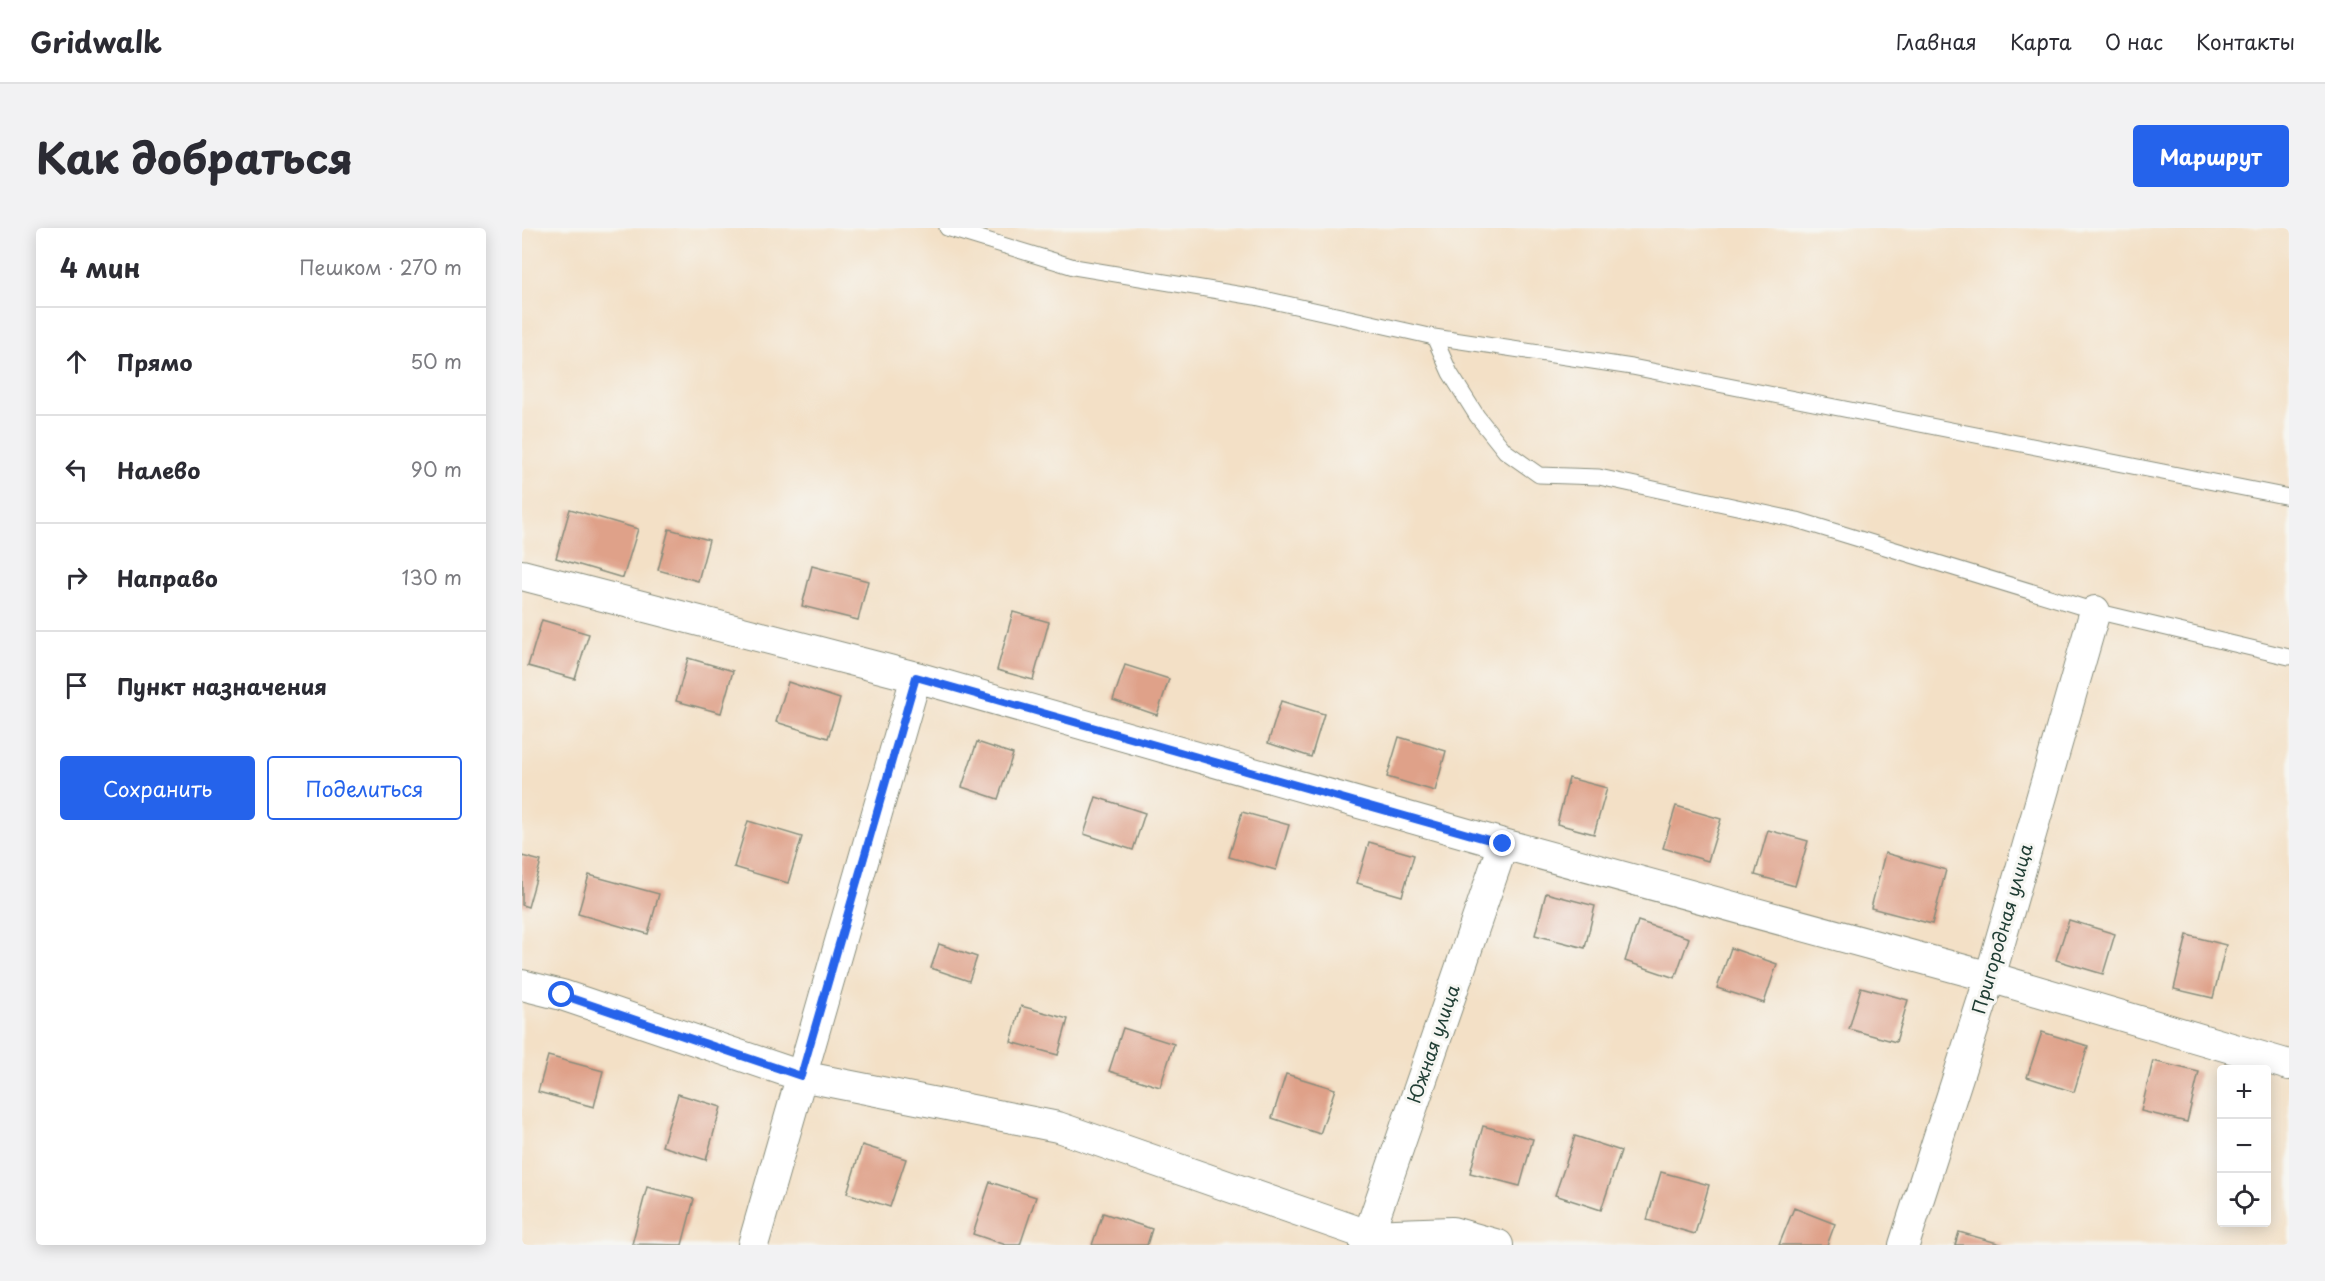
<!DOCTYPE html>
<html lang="ru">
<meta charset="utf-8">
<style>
body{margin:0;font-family:"Playpen Sans",sans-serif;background:#f2f2f3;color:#2b2b33}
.controls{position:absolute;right:18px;bottom:18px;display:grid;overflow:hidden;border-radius:6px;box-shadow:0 3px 15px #0003}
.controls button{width:54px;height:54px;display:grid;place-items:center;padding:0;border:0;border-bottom:2px solid #e1e1e2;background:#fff;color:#2b2b33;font:30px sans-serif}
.stop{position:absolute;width:18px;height:18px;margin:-14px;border:4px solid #2563eb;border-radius:50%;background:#fff}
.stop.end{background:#2563eb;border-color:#fff;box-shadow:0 2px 6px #0008}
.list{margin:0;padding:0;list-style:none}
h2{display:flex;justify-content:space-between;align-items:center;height:78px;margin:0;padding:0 24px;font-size:26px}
h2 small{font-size:20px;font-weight:400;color:#7c7c81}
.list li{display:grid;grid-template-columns:39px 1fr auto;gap:18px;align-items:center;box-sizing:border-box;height:108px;padding:0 24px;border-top:2px solid #e1e1e2}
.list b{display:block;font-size:22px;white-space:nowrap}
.list em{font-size:20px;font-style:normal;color:#7c7c81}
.actions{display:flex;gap:12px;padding:18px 24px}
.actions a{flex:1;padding:14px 0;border:2px solid #2563eb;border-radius:6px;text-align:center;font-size:21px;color:#2563eb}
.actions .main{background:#2563eb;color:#fff}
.icon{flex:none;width:33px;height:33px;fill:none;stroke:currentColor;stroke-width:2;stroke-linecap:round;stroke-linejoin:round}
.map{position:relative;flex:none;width:1767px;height:1017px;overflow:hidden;border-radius:6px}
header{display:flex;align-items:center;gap:36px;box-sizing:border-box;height:84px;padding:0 30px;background:#fff;border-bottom:2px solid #e1e1e2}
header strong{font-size:28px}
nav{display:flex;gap:33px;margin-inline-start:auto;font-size:21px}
.intro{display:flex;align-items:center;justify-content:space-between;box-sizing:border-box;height:144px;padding:0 36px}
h1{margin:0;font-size:42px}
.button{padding:15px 27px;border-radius:6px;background:#2563eb;color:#fff;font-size:21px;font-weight:700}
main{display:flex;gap:36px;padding:0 36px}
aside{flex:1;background:#fff;border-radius:6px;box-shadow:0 3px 15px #0003}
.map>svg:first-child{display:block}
.building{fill:#dfa189}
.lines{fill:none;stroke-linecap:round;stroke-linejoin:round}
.service-casing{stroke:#898e7d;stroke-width:17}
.minor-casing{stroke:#898e7d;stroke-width:32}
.service{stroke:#fff;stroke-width:15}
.minor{stroke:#fff;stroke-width:30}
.route{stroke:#2563eb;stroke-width:8}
.labels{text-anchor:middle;stroke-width:6;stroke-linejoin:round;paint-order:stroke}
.street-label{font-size:18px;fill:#1f3d34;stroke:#f6f6f2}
</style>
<header>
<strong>Gridwalk</strong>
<nav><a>Главная</a><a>Карта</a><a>О нас</a><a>Контакты</a></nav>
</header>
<div class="intro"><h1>Как добраться</h1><a class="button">Маршрут</a></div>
<main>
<aside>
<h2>4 мин<small>Пешком · 270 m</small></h2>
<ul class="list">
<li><svg class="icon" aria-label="ahead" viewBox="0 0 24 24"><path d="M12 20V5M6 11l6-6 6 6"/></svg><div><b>Прямо</b></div><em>50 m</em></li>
<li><svg class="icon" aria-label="left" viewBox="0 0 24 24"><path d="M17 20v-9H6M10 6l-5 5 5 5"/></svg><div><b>Налево</b></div><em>90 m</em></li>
<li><svg class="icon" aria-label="right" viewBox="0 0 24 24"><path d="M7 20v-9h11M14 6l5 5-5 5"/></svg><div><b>Направо</b></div><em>130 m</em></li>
<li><svg class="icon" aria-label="arrive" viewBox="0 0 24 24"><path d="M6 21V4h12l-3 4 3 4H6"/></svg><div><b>Пункт назначения</b></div></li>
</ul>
<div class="actions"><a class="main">Сохранить</a><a>Поделиться</a></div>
</aside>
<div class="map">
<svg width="1767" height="1017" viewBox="0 0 1767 1017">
<rect width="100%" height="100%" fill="#f6f6f2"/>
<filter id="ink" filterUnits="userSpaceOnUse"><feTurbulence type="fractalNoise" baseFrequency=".0167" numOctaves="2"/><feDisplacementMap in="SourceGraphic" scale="12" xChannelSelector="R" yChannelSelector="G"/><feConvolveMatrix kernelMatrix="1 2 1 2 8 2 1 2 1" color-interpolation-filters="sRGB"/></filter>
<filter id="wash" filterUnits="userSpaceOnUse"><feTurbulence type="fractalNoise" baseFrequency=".008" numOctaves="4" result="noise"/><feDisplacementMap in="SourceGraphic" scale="24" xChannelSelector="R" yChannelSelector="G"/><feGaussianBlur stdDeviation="1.35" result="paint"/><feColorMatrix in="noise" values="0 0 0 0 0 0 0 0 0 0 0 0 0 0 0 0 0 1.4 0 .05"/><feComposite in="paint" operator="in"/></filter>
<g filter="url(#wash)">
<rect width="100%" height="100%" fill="#f3e0c6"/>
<g id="blocks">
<path class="building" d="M48,281L116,301L101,350L34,330Z
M147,301L187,312L176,353L136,342Z
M290,338L346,353L336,392L280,378Z
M491,384L527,394L511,452L475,442Z
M20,392L67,406L53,451L6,438Z
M166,430L211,443L199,485L154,473Z
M603,437L647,451L635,487L591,472Z
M266,454L318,471L306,510L254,494Z
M759,473L802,486L789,529L746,515Z
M877,509L924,523L913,563L865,549Z
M455,514L491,526L476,571L440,559Z
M1047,550L1085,560L1072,606L1035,596Z
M574,569L623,585L611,622L562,606Z
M1154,578L1199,591L1186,633L1141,620Z
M720,584L767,597L754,642L707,629Z
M226,593L280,609L266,655L212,639Z
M1246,602L1286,613L1273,658L1233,647Z
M847,614L892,627L880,668L835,655Z
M1363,625L1424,642L1410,696L1349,680Z
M0,628L19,633L6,679L0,677Z
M67,647L137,666L126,706L56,686Z
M1024,665L1073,678L1063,720L1013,707Z
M1547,692L1593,706L1581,746L1534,732Z
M1116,693L1167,710L1153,750L1103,733Z
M1665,707L1704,717L1691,770L1652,761Z
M417,716L455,729L447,753L409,740Z
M1209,720L1255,736L1242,775L1195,760Z
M1339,759L1386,772L1374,814L1327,801Z
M499,778L546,791L536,827L489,814Z
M601,800L652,816L638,859L587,843Z
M1520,804L1566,818L1552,864L1505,849Z
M26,828L81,843L72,879L16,864Z
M1631,833L1677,844L1665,894L1619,883Z
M764,846L813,861L798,906L750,890Z
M156,866L199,879L184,932L140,918Z
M961,898L1011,911L998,958L948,945Z
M1053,908L1099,923L1079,982L1033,967Z
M340,917L384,931L368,979L325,965Z
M1139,944L1187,957L1173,1006L1125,992Z
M468,954L514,969L498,1017H484L451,1006Z
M125,959L172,971L160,1017L110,1016Z
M1272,980L1313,996L1305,1017H1257Z
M581,985L630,1001L625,1017H570Z
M1437,1004L1479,1016V1017H1433Z"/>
</g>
</g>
<g filter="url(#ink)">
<use href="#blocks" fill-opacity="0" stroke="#898e7d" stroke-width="1.5"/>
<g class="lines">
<defs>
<path id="service" d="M425,0L552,39L733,69L912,109L928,145L955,188L983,223L1017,247L1077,249L1275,292L1573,383L1767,429
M912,109L1110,139L1767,269"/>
<path id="minor" d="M0,347L394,449L981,616L1468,749L1767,837
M0,757L40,767L279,848L536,899L846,1007L930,1004L976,1017
M231,1017L394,449
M843,1017L981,616
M1382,1017L1468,749L1573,383"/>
</defs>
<use href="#service" class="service-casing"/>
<use href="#minor" class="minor-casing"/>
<use href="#service" class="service"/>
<use href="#minor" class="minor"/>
</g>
</g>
<g class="lines" filter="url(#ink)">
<path class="route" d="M40,767L279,848L394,449L981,616"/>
</g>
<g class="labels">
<g class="street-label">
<text transform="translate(1481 701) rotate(-74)" y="6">Пригородная улица</text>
<text transform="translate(912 816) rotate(-71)" y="6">Южная улица</text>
</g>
</g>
</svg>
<div class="controls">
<button>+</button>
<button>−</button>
<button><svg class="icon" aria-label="locate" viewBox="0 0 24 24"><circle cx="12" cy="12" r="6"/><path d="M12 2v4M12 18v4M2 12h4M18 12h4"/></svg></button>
</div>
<div class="stop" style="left:40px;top:767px"></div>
<div class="stop end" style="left:981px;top:616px"></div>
</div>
</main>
